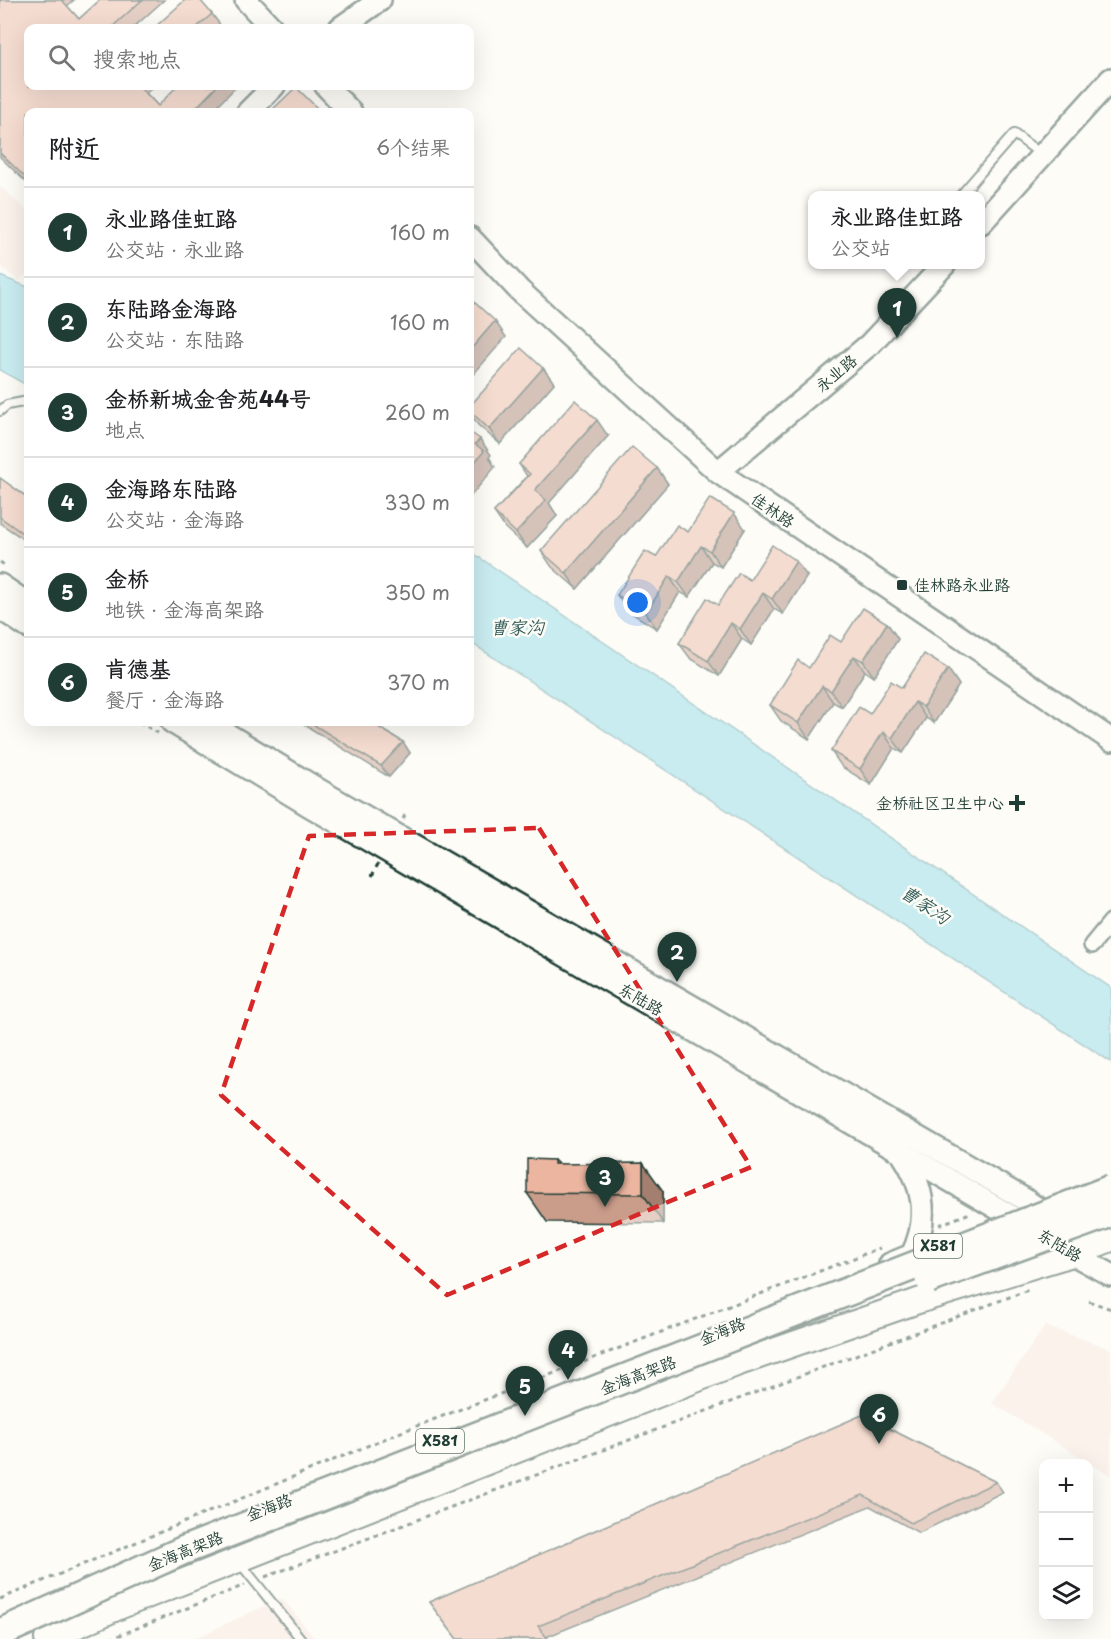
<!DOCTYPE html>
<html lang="zh">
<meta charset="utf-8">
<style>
body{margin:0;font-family:"Playpen Sans","LXGW WenKai TC",sans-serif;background:#f2f2f2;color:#202124}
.controls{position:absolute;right:18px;bottom:18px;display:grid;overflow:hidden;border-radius:12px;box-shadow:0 6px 24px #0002}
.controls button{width:54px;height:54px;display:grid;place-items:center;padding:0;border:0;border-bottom:2px solid #e0e0e0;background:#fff;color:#202124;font:30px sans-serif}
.you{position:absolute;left:638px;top:603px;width:21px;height:21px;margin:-15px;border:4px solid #fff;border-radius:50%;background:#1a73e8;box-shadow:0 0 0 9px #1a73e833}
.badge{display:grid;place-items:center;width:39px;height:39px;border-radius:50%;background:#1f3d34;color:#fff;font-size:20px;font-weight:700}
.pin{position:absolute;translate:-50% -50px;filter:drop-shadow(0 2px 3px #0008)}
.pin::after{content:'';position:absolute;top:32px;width:21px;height:18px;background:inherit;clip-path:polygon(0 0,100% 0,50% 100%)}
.popup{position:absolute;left:808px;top:191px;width:177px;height:78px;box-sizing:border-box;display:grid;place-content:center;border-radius:12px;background:#fff;filter:drop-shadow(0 2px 4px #0005);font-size:20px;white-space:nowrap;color:#757577}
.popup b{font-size:22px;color:#202124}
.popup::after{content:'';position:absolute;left:50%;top:100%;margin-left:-12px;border:12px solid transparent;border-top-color:#fff}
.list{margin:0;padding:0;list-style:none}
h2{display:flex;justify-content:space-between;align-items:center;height:78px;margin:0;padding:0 24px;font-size:26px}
h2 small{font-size:20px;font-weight:400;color:#757577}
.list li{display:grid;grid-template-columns:39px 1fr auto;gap:18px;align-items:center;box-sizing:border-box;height:90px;padding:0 24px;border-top:2px solid #e0e0e0}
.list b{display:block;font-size:22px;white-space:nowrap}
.list p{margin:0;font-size:20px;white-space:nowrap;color:#757577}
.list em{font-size:20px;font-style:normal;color:#757577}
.icon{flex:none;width:33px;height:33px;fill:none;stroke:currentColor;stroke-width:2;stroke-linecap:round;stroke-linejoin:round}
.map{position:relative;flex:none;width:1111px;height:1639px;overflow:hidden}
.search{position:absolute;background:#fff;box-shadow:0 6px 24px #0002;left:24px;top:24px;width:450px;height:66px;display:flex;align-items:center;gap:15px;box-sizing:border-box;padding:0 21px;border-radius:12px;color:#757577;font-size:22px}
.panel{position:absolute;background:#fff;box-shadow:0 6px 24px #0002;left:24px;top:108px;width:450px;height:618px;border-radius:12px}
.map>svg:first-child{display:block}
.built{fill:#f8e7dd}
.water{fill:#8ad9e6;stroke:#5f9b9f;stroke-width:1.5}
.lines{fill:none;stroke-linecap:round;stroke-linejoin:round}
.lane-casing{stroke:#1f3d34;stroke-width:12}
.street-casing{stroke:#1f3d34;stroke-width:20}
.secondary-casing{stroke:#1f3d34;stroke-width:26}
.primary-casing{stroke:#1f3d34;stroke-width:28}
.path{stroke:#1f3d34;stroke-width:3;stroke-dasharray:4.5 4.5;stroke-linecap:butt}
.lane{stroke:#fdfcf7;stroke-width:8}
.street{stroke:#fdfcf7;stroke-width:15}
.secondary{stroke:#fdfcf7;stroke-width:21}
.primary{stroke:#fdfcf7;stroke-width:24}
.highway-bridge-casing{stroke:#1f3d34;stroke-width:32;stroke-linecap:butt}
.highway-bridge{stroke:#fdfcf7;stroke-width:27}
.wall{fill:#ca9c8a;stroke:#1f3d34;stroke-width:1.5}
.shaded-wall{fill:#a47f70;stroke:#1f3d34;stroke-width:1.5}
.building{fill:#ebb5a0;stroke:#1f3d34;stroke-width:1.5}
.marked{fill:none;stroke:#d62828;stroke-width:4.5;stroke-dasharray:12 8;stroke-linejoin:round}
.poi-dot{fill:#1f3d34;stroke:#fdfcf7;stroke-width:2}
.labels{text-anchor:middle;stroke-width:5;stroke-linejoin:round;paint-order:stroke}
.shield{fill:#fdfcf7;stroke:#62766e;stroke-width:1.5}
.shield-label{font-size:15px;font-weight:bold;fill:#1f3d34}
.street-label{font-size:16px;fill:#1f3d34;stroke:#fdfcf7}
.poi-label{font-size:16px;fill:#1f3d34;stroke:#fdfcf7;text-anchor:start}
.water-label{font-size:18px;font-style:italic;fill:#345c58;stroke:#fdfcf7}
</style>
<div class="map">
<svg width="1111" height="1639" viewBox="0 0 1111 1639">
<rect width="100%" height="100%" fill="#fdfcf7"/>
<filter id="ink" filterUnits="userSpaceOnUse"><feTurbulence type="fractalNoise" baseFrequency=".0167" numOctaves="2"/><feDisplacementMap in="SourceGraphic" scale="12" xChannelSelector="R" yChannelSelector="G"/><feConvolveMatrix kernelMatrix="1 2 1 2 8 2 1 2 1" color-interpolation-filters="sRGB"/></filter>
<g filter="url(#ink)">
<path class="built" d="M0,186L28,212V272L19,281L0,266Z
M1045,1326L1111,1349V1476L992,1403Z
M282,1598L315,1639H193Z"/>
<path class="water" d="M0,276L28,287V386L0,370Z
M470,551L1111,988V1062L470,642Z"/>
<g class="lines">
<defs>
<path id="lane" d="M960,196L1014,134L1041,154
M0,411L7,405L28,401
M240,1563L301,1639"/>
<path id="street" d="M1092,945L1111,922"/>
<path id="secondary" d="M246,0L272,28
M340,28L380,0
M326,86L351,112
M248,112L274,86
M981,223L1111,79
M470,238L519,290L718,472L1111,740
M718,472L870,344L945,264
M0,585L28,604
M0,608L28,627
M172,722L310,806L1033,1229
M207,722L319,790L1024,1199L1054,1220
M1062,1248L1111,1275
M890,1264L912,1255C930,1218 924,1185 901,1152"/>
<path id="primary" d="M47,1639L121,1606L736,1364L918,1301L1072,1254L1111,1239"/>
</defs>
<use href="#lane" class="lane-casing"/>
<use href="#street" class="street-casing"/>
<use href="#secondary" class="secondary-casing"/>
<use href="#primary" class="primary-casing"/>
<path class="path" d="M0,562L7,567
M139,722L158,733
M403,819L407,811
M372,876L378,864
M939,1225L970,1213
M1089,1301L1111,1309
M265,1577L1031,1289
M0,1599L396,1434L880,1248
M110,1639L245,1585"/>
<use href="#lane" class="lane"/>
<use href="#street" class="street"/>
<use href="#secondary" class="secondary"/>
<use href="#primary" class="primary"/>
<defs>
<path id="highway-bridge" d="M929,1279L1111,1213
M0,1633L182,1551L1111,1189"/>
</defs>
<use href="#highway-bridge" class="highway-bridge-casing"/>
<use href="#highway-bridge" class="highway-bridge"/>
</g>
<path class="wall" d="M0,0H74L67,6L79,19L100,0H164L133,28H28V86H155L146,93L158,106L211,112H28V184L0,157Z
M212,14L221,26L218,28H154Z
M543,368L554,383L500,444L478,425L470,413V411Z
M608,436L549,503L557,516L527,548L505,528L494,512L527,476L519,464Z
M657,468L668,484L577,589L552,567L541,551Z
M0,478L28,498V542L0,523Z
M745,529L721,567L712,562L689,597L680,592L657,629L628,611L617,595L656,557L688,532Z
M807,576L783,614L774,609L751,645L742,639L719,676L690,658L679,643L718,605L750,580Z
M887,623L898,639L874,677L865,671L842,707L833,702L809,739L781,721L770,705L841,642Z
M948,669L959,685L934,723L926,718L903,753L894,748L871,785L842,767L831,751L870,714L902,688Z
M300,722H370L403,742L410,753L389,777Z
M554,1160L557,1163L663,1191V1223L547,1222L527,1193Z
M862,1415L996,1482L1003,1492L919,1533L870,1506L546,1637L548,1639H457L429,1602Z"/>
<path class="shaded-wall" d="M217,86H237L211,112H192Z
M495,321L506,337L470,378V350Z
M543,368L554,383L500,444L489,429Z
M597,420L608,436L549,503L557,516L527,548L516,533L535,490Z
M480,439L491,455L489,457L495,467L470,497V468L475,444Z
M657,468L668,484L577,589L566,573Z
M734,513L745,529L721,567L710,551Z
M701,546L712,562L689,597L678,582Z
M796,561L807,576L783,614L772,599Z
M669,576L680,592L657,629L646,613Z
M763,593L774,609L751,645L740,629Z
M731,623L742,639L719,676L708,661Z
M887,623L898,639L874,677L863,661Z
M854,656L865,671L842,707L831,691Z
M948,669L959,685L934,723L923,707Z
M822,686L833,702L809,739L798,723Z
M915,702L926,718L903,753L892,738Z
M883,732L894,748L871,785L860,769Z
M403,742L410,753L389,777L381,766Z
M643,1163L663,1191V1223L643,1194Z"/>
<path class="building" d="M0,0H62L79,19L100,0H142L111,28H28V86H139L158,106L177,86H217L192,112H28V180L0,153Z
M185,0H200L212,14L196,28H154Z
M296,87L321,112H270Z
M473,301L495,321L470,350V305Z
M521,348L543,368L489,429L470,411V406Z
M575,400L597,420L535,490L546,500L516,533L494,512L530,474L519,464Z
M470,432L480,439L475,444L484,451L470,468Z
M632,447L657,468L566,573L541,551Z
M0,478L28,498V537L0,517Z
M710,498L734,513L710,551L701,546L678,582L669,576L646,613L617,595L645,551L656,557L677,525L688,532Z
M772,545L796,561L772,599L763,593L740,629L731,623L708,661L679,643L707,598L718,605L739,573L750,580Z
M863,608L887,623L863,661L854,656L831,691L822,686L798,723L770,705L798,660L809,668L830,635L841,642Z
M924,654L948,669L923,707L915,702L892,738L883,732L860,769L831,751L859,707L870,714L891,681L902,688Z
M309,722H370L403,742L381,766Z
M527,1159L554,1160V1164L643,1163V1194L527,1193Z
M862,1415L996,1482L911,1523L863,1495L538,1626L548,1639H457L429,1602Z"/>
</g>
<path d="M0 0H1111V1639H0ZM539,828L751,1167L447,1295L221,1095L309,836Z" fill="#fdfcf7" fill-opacity=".55" fill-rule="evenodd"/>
<path class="marked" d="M539,828L751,1167L447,1295L221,1095L309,836Z"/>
<g class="poi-dot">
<rect x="896" y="579" width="12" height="12" rx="3"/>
<path d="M1014 794h6v6h6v6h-6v6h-6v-6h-6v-6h6z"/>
</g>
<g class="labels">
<g class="shield">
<rect x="914" y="1234" width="48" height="24" rx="4.5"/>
<rect x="416" y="1429" width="48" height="24" rx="4.5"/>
</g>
<g class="shield-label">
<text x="938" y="1251">X581</text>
<text x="440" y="1446">X581</text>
</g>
<g class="street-label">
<text transform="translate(836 373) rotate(-40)" y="6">永业路</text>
<text transform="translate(773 510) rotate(34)" y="6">佳林路</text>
<text transform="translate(641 999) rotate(30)" y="6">东陆路</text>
<text transform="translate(1060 1245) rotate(31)" y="6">东陆路</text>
<text transform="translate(722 1331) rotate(-22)" y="6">金海路</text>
<text transform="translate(638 1375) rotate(-21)" y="6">金海高架路</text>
<text transform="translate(269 1507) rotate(-21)" y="6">金海路</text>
<text transform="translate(185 1551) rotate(-22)" y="6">金海高架路</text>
</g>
<g class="poi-label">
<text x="914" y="591">佳林路永业路</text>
<text x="1004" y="809" text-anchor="end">金桥社区卫生中心</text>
</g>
<g class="water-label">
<text x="517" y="634">曹家沟</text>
<text transform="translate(925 905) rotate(34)" y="6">曹家沟</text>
</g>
</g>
</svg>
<div class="controls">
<button>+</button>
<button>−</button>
<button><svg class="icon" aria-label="layers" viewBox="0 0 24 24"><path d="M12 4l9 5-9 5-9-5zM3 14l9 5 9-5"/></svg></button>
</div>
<div class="you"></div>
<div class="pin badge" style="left:897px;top:338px">1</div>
<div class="popup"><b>永业路佳虹路</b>公交站</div>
<div class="pin badge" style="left:677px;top:982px">2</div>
<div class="pin badge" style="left:605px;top:1207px">3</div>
<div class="pin badge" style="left:568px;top:1380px">4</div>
<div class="pin badge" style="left:525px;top:1416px">5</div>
<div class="pin badge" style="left:879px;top:1444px">6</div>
<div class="search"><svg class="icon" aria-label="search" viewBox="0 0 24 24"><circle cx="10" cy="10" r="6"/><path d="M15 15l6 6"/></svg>搜索地点</div>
<section class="panel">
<h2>附近<small>6个结果</small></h2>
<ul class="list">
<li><span class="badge">1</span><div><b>永业路佳虹路</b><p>公交站 · 永业路</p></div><em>160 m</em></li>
<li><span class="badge">2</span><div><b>东陆路金海路</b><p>公交站 · 东陆路</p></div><em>160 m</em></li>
<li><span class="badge">3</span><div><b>金桥新城金舍苑44号</b><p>地点</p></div><em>260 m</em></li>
<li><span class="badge">4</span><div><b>金海路东陆路</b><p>公交站 · 金海路</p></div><em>330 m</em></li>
<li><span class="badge">5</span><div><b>金桥</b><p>地铁 · 金海高架路</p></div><em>350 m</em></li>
<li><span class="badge">6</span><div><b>肯德基</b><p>餐厅 · 金海路</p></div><em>370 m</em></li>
</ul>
</section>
</div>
